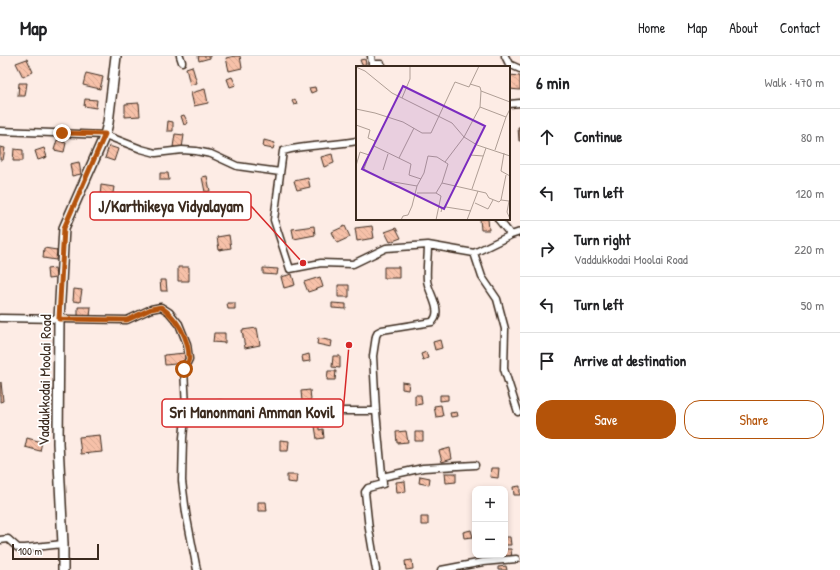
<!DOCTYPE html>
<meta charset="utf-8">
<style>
body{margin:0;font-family:"Patrick Hand",sans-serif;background:#f2f2f2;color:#202124}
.controls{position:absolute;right:12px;bottom:12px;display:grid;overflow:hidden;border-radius:8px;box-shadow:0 2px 6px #0003}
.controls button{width:36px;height:36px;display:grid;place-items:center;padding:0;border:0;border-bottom:1px solid #e0e0e0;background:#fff;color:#202124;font:20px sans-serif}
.scale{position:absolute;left:12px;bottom:10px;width:87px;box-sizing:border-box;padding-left:4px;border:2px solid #3b2a1e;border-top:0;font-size:11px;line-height:14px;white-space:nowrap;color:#3b2a1e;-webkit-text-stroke:3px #fff;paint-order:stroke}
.stop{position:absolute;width:12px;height:12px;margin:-9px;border:3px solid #b45309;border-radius:50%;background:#fff}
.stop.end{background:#b45309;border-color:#fff;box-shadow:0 1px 4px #0008}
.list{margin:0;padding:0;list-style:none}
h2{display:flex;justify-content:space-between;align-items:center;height:52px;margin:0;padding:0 16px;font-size:17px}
h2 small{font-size:13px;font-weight:400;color:#757577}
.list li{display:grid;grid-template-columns:26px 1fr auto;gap:12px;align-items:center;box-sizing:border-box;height:56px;padding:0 16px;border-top:1px solid #e0e0e0}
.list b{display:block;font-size:15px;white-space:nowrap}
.list p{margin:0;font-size:13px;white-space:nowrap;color:#757577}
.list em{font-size:13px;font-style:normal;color:#757577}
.actions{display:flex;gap:8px;padding:12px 16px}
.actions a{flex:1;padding:9px 0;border:1px solid #b45309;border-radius:16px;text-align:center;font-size:14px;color:#b45309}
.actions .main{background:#b45309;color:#fff}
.icon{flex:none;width:22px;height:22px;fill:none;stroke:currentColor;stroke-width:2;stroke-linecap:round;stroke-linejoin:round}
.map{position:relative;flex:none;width:520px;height:514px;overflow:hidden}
header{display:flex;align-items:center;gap:24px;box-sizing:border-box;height:56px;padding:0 20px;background:#fff;border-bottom:1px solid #e0e0e0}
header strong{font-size:19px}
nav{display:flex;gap:22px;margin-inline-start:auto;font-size:14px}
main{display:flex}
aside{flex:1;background:#fff}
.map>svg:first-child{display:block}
.building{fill:url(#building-back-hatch);stroke:#3b2a1e}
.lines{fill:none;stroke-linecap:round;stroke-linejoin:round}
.street-casing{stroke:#3b2a1e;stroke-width:9}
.secondary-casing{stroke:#3b2a1e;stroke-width:12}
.street{stroke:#fff;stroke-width:6}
.secondary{stroke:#fff;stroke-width:9}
.route{stroke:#b45309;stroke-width:5}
.labels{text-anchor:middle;stroke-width:3.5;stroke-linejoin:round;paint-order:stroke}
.street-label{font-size:15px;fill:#3b2a1e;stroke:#fff}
.inset-road{fill:none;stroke:#af9e95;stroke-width:1}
.view{fill:#7b2cbf;fill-opacity:0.15;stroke:#7b2cbf;stroke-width:2}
.inset-edge{fill:none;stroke:#3b2a1e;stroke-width:2}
.leader{fill:none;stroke:#d62828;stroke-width:1.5}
.callout-dot{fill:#d62828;stroke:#fff;stroke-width:1.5}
.callout{fill:#fff;stroke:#d62828;stroke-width:1.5}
.callout-label{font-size:16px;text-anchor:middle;font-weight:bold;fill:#3b2a1e}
</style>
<header>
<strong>Map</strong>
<nav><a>Home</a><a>Map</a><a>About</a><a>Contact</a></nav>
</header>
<main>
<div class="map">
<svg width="520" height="514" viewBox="0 0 520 514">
<defs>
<pattern id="building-back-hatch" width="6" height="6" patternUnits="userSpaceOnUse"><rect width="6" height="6" fill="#f7c1a9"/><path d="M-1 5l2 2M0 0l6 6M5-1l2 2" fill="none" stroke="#d5a691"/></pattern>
</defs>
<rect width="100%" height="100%" fill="#fdece5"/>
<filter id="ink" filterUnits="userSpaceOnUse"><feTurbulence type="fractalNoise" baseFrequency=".025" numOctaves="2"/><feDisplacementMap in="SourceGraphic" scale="8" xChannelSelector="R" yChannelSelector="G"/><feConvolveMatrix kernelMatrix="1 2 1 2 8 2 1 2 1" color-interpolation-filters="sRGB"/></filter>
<g filter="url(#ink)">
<path class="building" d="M198,0H210V2L199,5Z
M235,0H240L242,12L229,15L226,2Z
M27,3L33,16L23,21L16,7Z
M365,3L366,8L362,9L360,4Z
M192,10L197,27L190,29L186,12Z
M86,17L103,21L100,33L83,29Z
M509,19L520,20V34L509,33Z
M232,21L236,29L230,31L227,23Z
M19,27H27L25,40H18Z
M315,31L316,35L311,37L309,32Z
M205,33L208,47L194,50L191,37Z
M85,43L97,44L96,52L84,50Z
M295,43L297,48L294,49L292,45Z
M139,47L140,60L125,61V48Z
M184,59L188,67L184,69L181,60Z
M168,65L173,66V75H167Z
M518,71H520V85H519Z
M175,78L184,79L182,92L173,91Z
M57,84L66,87L64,96L54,94Z
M264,84L275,87L273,93L263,91Z
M109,90L118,93L114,105L105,102Z
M0,91L5,92L3,104H0Z
M44,92L47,101L38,104L35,95Z
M14,93L23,94V105H13Z
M332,98L334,107L324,111L321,101Z
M79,106L81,118L72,120L70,108Z
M160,117H168L169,124H160Z
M207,120L210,135L205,136L202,121Z
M308,122L310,131L297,134L294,125Z
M101,129L114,131L112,143L100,141Z
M480,163H488L489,174H481Z
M314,170L315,179L294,183L292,173Z
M345,170L350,181L337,187L332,176Z
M372,170L374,182L357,185L355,172Z
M396,172L401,182L390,186L385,176Z
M229,179L231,192L219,194L217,181Z
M44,192L57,194L56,204L43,202Z
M178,211H189V225H178Z
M384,211H399V222H384Z
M55,212L56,222L48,223L47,213Z
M263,212L278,213L277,219L263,218Z
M292,218L295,229L284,232L281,221Z
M320,221L323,231L308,236L304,226Z
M160,224H166L167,235H161Z
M338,229H349V241H338Z
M74,233L82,234L80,246L73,245Z
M227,247H235V253H228Z
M332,247L346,248V253L332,252Z
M78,251H91L90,261H78Z
M257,272L260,289L245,292L242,274Z
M214,277H225V287L213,286Z
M318,282L332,285L331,291L317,288Z
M440,284L442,292L435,294L433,286Z
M426,296L428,302L423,304L421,298Z
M185,297L186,307L165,309L164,299Z
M309,298L310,305L303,306L302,300Z
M333,300H340V312L332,311Z
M328,315H336L335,324H327Z
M1,326L3,345L0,346V327Z
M402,326L409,327L408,334L402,333Z
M310,334L311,344L302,345L301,335Z
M415,339H421L422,348L415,349Z
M440,339H448V344L440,345Z
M441,349L443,360L436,361L434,350Z
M457,356L458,360L451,361L450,357Z
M319,369V374L323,373L324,382L317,383L315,370Z
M406,375L408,386L397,387L396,376Z
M415,376H423V385H415Z
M100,379L102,396L81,398L79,381Z
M27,382L42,386L40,395L25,391Z
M280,384L289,385L288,395H280Z
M450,392L452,403L442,406L439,395Z
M491,412H499L498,422L490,421Z
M445,417H456V426L446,427Z
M287,419H297L296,427L287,426Z
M420,420L430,422L429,429L419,427Z
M405,425L406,436L397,437L396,426Z
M520,430V439H514L513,431Z
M258,446H266L267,455H258Z
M421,461H428V469H421Z
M471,474L473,481L464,482L463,476Z
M505,481H510L511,489H505Z
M505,493H511L512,502H503V499H505Z
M412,504L413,513L406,514L405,505Z
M506,510L507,514H498V511Z"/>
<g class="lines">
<defs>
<path id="street" d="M180,0L182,6
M371,0L372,8H381L383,11
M505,0L509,8L520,13
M509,48L520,47
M0,75L105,79L141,93L156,97L182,94L196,95L211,98L237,110L280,116
M357,85C332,90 307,88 283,95L274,164L290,213L321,207L353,208L386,192L428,189L474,197L511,179L520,176
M498,163L511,179
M474,197L482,221L497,243L505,273L504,313L518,356
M0,262L127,264L151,253L161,251L169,256L179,268L187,288L189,303L184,313L186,352L183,382L182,425L186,457L197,514
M186,352L221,348L251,364L294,362L318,355H376
M382,421L423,412L475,409
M0,484L8,483L18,492H25L63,488
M376,514L369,473L365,436L368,432L383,428L376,355L373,300L376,280L378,276L382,274L432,266C444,255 428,237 427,224C426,213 428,201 428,189
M441,514L483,506L516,503"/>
<path id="secondary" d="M63,514V488L58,387L59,263L64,172L105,79L108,67L116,0"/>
</defs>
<use href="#street" class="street-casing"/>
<use href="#secondary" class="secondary-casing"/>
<use href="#street" class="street"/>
<use href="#secondary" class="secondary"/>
</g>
</g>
<g class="lines" filter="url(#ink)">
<path class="route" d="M62,77L105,78L64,172L59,263L127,264L151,253L161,251C177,262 189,282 189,302C189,305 186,310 184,313"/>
</g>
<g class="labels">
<g class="street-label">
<text transform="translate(45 324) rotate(-89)" y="5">Vaddukkodai Moolai Road</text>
</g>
</g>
<g transform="translate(356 10)">
<rect width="154" height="154" fill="#fdece5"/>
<path class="inset-road" d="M0,1L9,5L36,27L96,57L108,71L121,79L154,90M114,18L124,21L125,25M46,32L54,13V0M124,41L125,25L154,36M0,43L19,47L47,56L66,67H75L99,16L113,21L123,0M0,59L14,64L12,72L19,75L18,80L55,98L53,109L65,113M139,84L150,51M148,87L145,105L154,110M114,89L127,90M43,92L58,62M89,96L108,71L124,41L150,51L154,43M0,100L4,86L13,89L18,80M8,103L13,89M27,104L32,88M32,115L61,120M116,123L130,82M61,127H80M145,134L150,109M119,137L132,143L137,134M85,146L86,142L90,141L115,145M45,154L47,150L52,149L56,140L61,120L68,107L72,90L81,91L92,98L86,117L130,127L133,132L143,136L145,134L153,135L151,146L154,153M80,154L85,130L80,127L86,117M111,154L122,125"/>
<path class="view" d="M47,20L129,60L88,143L6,103Z"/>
<rect width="154" height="154" class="inset-edge"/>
</g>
<path class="leader" d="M303 207L251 150M349 289L343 357"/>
<g class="callout-dot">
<circle cx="303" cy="207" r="4"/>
<circle cx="349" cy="289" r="4"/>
</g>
<g class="callout">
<rect x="90" y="136" width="161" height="28" rx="4"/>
<rect x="162" y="343" width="181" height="28" rx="4"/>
</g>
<g class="callout-label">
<text x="171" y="156">J/Karthikeya Vidyalayam</text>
<text x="252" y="362">Sri Manonmani Amman Kovil</text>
</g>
</svg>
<div class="controls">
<button>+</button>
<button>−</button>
</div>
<div class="scale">100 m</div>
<div class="stop" style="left:184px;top:313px"></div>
<div class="stop end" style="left:62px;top:77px"></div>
</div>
<aside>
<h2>6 min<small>Walk · 470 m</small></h2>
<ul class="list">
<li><svg class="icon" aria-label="ahead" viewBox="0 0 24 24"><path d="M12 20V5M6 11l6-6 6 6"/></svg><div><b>Continue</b></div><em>80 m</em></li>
<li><svg class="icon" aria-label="left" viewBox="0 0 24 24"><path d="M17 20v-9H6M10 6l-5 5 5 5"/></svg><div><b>Turn left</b></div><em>120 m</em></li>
<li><svg class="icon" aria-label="right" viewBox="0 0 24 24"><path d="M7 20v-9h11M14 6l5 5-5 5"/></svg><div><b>Turn right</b><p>Vaddukkodai Moolai Road</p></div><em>220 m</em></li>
<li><svg class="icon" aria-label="left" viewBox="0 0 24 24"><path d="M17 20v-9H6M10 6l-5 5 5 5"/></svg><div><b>Turn left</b></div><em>50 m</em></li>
<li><svg class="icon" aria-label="arrive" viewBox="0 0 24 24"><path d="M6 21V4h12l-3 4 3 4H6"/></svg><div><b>Arrive at destination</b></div></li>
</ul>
<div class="actions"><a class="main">Save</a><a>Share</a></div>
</aside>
</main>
